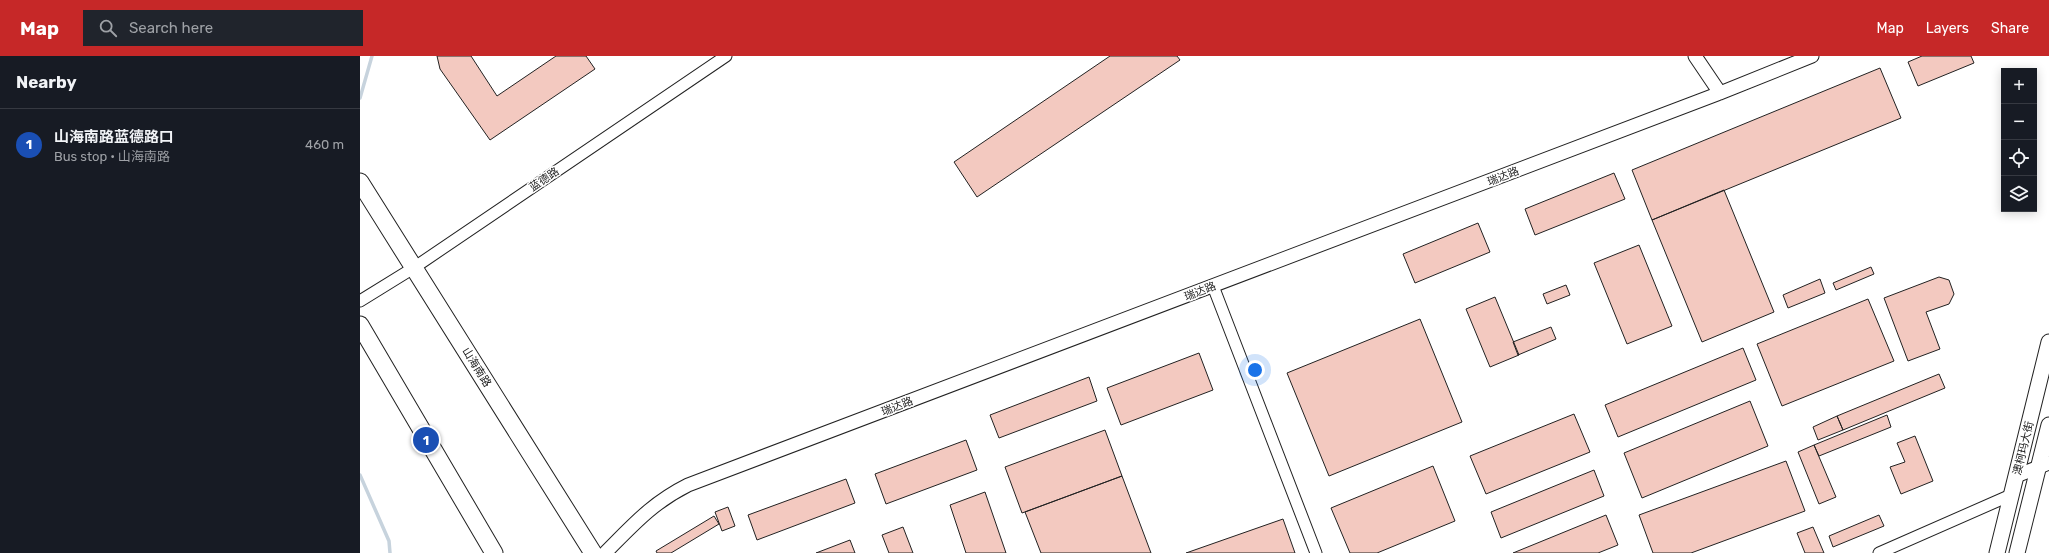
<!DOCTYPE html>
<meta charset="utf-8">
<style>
body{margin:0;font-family:Rubik,"Noto Sans SC",sans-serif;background:#20242c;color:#f1f3f6}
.controls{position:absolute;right:12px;top:12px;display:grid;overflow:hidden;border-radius:0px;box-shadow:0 2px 10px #0003}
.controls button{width:36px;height:36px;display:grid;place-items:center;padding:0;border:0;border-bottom:1px solid #363941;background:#171b24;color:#f1f3f6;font:20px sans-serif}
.you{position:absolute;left:895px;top:314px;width:14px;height:14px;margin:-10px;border:3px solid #fff;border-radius:50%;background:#1a73e8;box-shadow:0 0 0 6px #1a73e833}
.badge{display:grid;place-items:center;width:26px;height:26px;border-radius:50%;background:#c62828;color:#fff;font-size:13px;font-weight:700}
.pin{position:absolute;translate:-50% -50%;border:2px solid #fff;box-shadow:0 1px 4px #0006}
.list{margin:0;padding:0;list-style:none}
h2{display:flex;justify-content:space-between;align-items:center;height:52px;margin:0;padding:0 16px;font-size:17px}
h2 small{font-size:13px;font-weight:400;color:#9ea1a6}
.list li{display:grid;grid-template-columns:26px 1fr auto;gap:12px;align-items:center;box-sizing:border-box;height:72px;padding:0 16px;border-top:1px solid #363941}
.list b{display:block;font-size:15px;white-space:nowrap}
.list p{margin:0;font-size:13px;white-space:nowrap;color:#9ea1a6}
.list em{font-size:13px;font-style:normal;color:#9ea1a6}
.icon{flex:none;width:22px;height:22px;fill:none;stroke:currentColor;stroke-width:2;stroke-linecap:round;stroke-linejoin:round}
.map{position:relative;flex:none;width:1689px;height:497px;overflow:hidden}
header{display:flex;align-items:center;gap:24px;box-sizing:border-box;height:56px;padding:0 20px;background:#c62828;color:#fff}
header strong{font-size:19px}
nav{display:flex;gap:22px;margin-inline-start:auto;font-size:14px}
.search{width:280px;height:36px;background:#20242c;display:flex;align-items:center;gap:10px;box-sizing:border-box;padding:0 14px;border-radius:0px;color:#9ea1a6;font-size:15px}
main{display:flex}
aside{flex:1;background:#171b24}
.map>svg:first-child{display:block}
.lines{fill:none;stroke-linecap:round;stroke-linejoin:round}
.stream{stroke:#c7d3dd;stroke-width:3.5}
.building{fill:#f3c9c0;stroke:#222}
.minor-casing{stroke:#222;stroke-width:13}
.tertiary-casing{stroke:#222;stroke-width:15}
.secondary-casing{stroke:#222;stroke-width:17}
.primary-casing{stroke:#222;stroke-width:19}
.minor{stroke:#fff;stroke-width:11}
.tertiary{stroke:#fff;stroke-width:13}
.secondary{stroke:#fff;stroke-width:15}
.primary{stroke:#fff;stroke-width:17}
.labels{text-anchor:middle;stroke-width:3;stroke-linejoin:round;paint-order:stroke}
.street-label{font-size:11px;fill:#222;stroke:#fff}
</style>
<header>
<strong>Map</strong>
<div class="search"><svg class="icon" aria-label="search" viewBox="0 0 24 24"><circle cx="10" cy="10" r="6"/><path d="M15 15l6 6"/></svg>Search here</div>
<nav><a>Map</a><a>Layers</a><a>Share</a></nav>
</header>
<main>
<aside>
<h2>Nearby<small></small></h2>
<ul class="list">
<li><span class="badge" style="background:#1a4fb4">1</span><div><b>山海南路蓝德路口</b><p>Bus stop · 山海南路</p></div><em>460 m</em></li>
</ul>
</aside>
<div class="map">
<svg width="1689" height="497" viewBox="0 0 1689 497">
<rect width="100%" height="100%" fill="#fff"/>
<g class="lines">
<path class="stream" d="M0,42L12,0
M0,419L29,485L30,497"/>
</g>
<path class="building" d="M77,0H111L137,40L196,0H226L235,13L130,84L80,13Z
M750,0H817L820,4L617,141L594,106Z
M1562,0H1611L1614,7L1558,30L1548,6Z
M1520,12L1541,62L1292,164L1272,114Z
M1254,117L1265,143L1175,179L1165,153Z
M1364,134L1414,256L1342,286L1292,164Z
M1118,167L1130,196L1055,227L1043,198Z
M1279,189L1312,270L1267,288L1234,207Z
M1511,211L1514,218L1476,234L1473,227Z
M1579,221L1589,224L1594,238L1589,248L1566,256L1580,293L1548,305L1524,242Z
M1460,223L1465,237L1428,252L1423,239Z
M1206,229L1210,239L1187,248L1183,238Z
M1135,241L1159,299L1130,311L1106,253Z
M1508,243L1534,305L1422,350L1397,288Z
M1060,263L1102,366L969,420L927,317Z
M1191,271L1196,283L1158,299L1153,286Z
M1383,292L1396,324L1258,381L1245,349Z
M839,297L853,334L761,369L747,332Z
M1579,318L1585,332L1483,374L1477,360Z
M729,321L737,345L639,382L630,359Z
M1390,345L1408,390L1282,442L1264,397Z
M1214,358L1230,396L1126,438L1110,400Z
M1527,359L1531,371L1459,400L1454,389Z
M1477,360L1483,374L1458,384L1453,371Z
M745,374L762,420L662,457L645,411Z
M1555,380L1573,425L1541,438L1530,411L1545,406L1537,387Z
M606,384L617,414L526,448L515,418Z
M1454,389L1476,441L1459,448L1438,396Z
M1426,405L1445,455L1331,497H1293L1279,459Z
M1073,410L1095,465L1017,497H990L971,452Z
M1234,414L1244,440L1141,482L1131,456Z
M762,420L791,497H681L665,456Z
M486,423L495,447L397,484L388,459Z
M625,436L646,497H606L590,449Z
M368,451L375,470L362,475L355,456Z
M1246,459L1258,489L1238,497H1153Z
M1519,459L1524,470L1473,491L1469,480Z
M354,460L359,468L311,497H297L296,495Z
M923,463L935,497H826Z
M543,471L553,497H529L522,479Z
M1453,471L1464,497H1445L1437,477Z
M490,484L495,497H456Z"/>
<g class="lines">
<defs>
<path id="minor" d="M853,230L956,497
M0,245L55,211L366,0
M1519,497L1651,439"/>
<path id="tertiary" d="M1335,0L1360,37
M1656,420L1689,407
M245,497C273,469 292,447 328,429L1360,37L1452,0"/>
<path id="secondary" d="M1637,497L1689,286
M1657,497L1689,369"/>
<path id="primary" d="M0,126L233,497
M0,269L134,497"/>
</defs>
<use href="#minor" class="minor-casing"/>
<use href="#tertiary" class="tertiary-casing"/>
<use href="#secondary" class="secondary-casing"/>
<use href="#primary" class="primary-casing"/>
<use href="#minor" class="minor"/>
<use href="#tertiary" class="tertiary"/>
<use href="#secondary" class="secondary"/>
<use href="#primary" class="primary"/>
</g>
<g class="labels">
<g class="street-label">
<text transform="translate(1143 120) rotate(-21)" y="4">瑞达路</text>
<text transform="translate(184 123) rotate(-34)" y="4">蓝德路</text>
<text transform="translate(840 235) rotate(-21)" y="4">瑞达路</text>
<text transform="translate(117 311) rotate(58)" y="4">山海南路</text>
<text transform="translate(537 350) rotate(-21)" y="4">瑞达路</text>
<text transform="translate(1663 392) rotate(-76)" y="4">澳柯玛大街</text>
</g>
</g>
</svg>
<div class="controls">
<button>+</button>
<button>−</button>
<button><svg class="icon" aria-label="locate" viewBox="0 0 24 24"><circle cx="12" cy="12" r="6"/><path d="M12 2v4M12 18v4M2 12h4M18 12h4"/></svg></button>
<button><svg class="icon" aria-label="layers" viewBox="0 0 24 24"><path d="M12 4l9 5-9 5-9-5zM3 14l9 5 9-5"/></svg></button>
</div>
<div class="you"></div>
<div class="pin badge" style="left:66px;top:384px;background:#1a4fb4">1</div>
</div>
</main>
